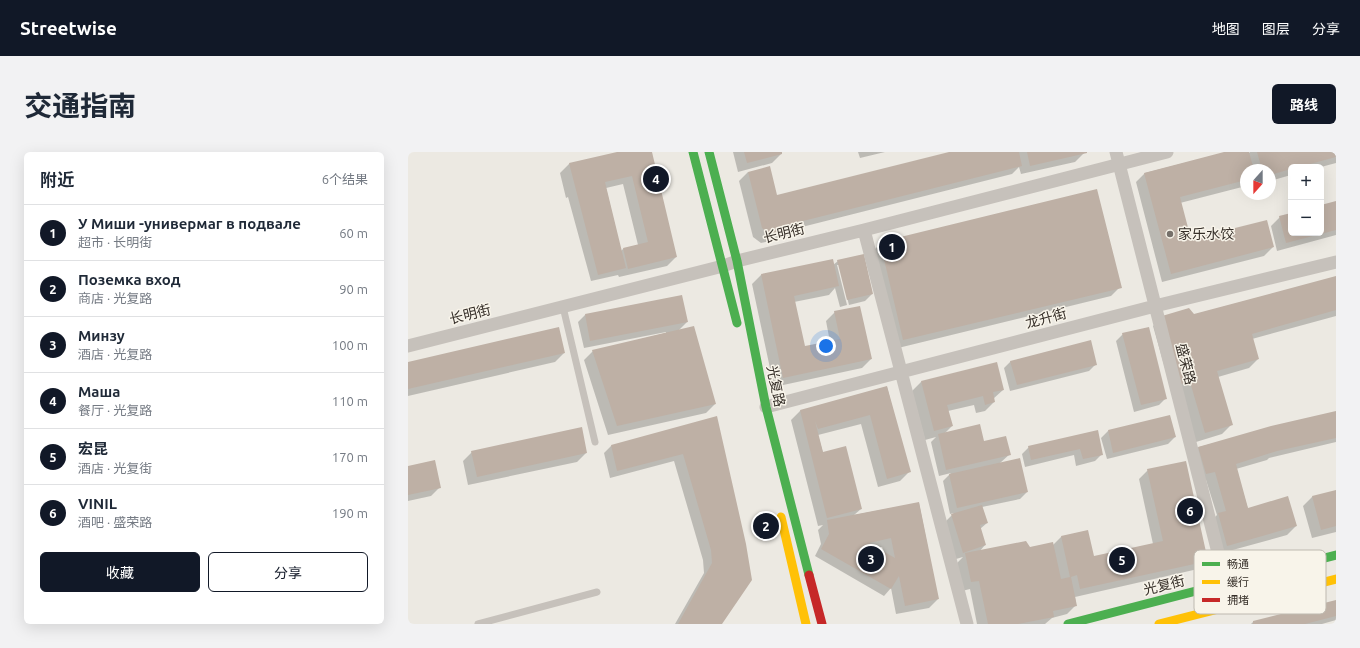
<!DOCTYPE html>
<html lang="zh">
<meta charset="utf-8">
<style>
body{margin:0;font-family:Ubuntu,"Noto Sans SC",sans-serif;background:#f2f2f3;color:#1f2937}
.controls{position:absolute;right:12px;top:12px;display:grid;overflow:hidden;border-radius:6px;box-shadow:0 4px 16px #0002}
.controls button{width:36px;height:36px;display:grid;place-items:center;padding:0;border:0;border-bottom:1px solid #e0e1e3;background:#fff;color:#1f2937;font:20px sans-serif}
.compass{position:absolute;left:832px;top:12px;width:36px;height:36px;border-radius:50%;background:#fff;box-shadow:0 4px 16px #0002;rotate:201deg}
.you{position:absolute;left:418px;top:194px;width:14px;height:14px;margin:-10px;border:3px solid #fff;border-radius:50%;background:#1a73e8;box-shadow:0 0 0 6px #1a73e833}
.badge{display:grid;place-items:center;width:26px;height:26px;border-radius:50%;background:#111827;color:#fff;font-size:13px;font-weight:700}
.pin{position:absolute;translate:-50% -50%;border:2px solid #fff;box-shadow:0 1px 4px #0006}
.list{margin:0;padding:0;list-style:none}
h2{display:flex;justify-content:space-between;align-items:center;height:52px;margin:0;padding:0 16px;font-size:17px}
h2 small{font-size:13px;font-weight:400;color:#747a83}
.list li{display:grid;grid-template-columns:26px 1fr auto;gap:12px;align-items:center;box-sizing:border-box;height:56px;padding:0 16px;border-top:1px solid #e0e1e3}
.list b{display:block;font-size:15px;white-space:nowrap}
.list p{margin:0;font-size:13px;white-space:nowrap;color:#747a83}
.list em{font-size:13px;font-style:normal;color:#747a83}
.actions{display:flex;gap:8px;padding:12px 16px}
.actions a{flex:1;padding:9px 0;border:1px solid #111827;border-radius:6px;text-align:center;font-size:14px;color:#111827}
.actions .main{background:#111827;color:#fff}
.map{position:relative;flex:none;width:928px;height:472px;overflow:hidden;border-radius:6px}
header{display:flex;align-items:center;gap:24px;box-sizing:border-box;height:56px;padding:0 20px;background:#111827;color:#fff}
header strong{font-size:19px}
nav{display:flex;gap:22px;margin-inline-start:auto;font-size:14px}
.intro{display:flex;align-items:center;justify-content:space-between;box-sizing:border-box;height:96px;padding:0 24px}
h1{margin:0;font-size:28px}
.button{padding:10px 18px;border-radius:6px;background:#111827;color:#fff;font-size:14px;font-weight:700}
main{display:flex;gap:24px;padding:0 24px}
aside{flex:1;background:#fff;border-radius:6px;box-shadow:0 4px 16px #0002}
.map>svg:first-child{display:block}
.shadow{fill:#0003;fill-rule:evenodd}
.building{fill:#beb0a5;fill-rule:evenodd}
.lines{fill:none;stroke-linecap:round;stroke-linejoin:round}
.lane{stroke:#c6c1bb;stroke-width:7}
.street{stroke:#c6c1bb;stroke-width:13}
.fast{stroke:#4caf50;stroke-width:9}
.slow{stroke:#ffc107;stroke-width:9}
.jam{stroke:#c62828;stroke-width:9}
.poi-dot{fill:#76706a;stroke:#f8f4ea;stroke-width:1.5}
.labels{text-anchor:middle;stroke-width:3;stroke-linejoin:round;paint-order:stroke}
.street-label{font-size:14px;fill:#362f29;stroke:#f8f4ea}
.poi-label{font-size:14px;fill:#362f29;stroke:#f8f4ea;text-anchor:start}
.key{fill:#f8f4ea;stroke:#beb9b0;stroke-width:1}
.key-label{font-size:11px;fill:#362f29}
</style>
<header>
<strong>Streetwise</strong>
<nav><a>地图</a><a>图层</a><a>分享</a></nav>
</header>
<div class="intro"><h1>交通指南</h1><a class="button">路线</a></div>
<main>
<aside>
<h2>附近<small>6个结果</small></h2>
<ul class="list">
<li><span class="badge">1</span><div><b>У Миши -универмаг в подвале</b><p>超市 · 长明街</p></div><em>60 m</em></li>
<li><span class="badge">2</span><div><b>Поземка вход</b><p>商店 · 光复路</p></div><em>90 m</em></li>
<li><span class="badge">3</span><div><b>Минзу</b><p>酒店 · 光复路</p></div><em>100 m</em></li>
<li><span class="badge">4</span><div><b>Маша</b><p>餐厅 · 光复路</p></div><em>110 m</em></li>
<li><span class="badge">5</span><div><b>宏昆</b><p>酒店 · 光复街</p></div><em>170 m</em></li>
<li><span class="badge">6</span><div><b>VINIL</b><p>酒吧 · 盛荣路</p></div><em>190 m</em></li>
</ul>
<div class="actions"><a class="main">收藏</a><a>分享</a></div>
</aside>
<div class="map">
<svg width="928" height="472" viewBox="0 0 928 472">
<rect width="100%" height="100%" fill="#ece9e2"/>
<path class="shadow" d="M214,0H243L268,105L259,114L211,125L210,123L183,129L160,45L158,46L152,21L161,12ZM215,32L230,93L215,97L213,99L198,36Z
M325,0H373V2L364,11L330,20Z
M450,0H477L452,6Z
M545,0H677L667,10L613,22L611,15L604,22L390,76L381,85L353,91L345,85L331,29L340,20L368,44Z
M820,0H840V2L842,0H928V11L913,15H883V23L862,29V18H838V34L772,51L782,89L865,95L856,104L754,130L728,30L737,21Z
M928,50V83L869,99L863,74L872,65L883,62V81H913V54Z
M473,91L712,135L703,144L486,197L464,100Z
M424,108L425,113L430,109L464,142L457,149L441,153L431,113H429L439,153L432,155L427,136L421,143L386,150L396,196L422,190L418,169L427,160L463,207L454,216L366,235L344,132L353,123Z
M928,125V164L844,187L850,207L841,216L810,225L823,273L814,282L788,290L764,241L745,174L754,165L785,163Z
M177,163L279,170L270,179L307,252L298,261L200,283L176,208L185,199L258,181V180L176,196L170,170Z
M715,182L758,246L751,253L726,260L708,189Z
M156,201L147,210L0,244V211Z
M603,209L688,212L681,219L602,239L596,216Z
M513,230L595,238L585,247L586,250L577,259L568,261L566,253L540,259L544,274L537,281L575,291L602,302L592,311L619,340L612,347L574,355L579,371L572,377L577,393L571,400L645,393L653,385L679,379L685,406L745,392L731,327L740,318L799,408L790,417L667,445L668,453L659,462L644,466L637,472H569L562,437L554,439L549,411L555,405L548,407L537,370L546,361L542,362L535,329L543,321L531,324L523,290L528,285L517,288L504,239Z
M479,235L501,320L492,329L470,335L453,272L410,283L415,301L453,357L446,363L511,351L530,447L521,456L488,462L483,436L476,444L407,404L413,392L410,378L415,373L410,374L383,268L392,259ZM474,395L476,400L468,396Z
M928,260V290L861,306L859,308L828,317L840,357L888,374L879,383L810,402L801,371L809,363L798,328L789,331L782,304L791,295Z
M308,266L313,472H267L296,421L295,408L266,309L202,326L196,301L203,294Z
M689,279L694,302L687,309L668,314L666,303L617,315L614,302L621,295Z
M700,279L767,285L760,292L699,307L693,286Z
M64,300L178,301L169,310L60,333L55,309Z
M0,315L32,335L23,344L0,349Z
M928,339V380L904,386L895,354L904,345Z
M928,449V468L914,472H843L845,470Z"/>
<path class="building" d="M209,0H244L269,105L220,117L215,96L240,90L224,24L197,30L218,116L190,123L161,11Z
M336,0H374V2L339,11Z
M541,0H611L614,14L387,71L391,77L363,83L354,76L340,20L362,14L369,43Z
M619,0H679V1L622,14Z
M816,0H841L846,18H838V28L772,45L783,87L859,68L866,95L763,122L736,21Z
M849,0H928V5L891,15H883V17L862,23V18H854Z
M689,37L714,136L495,188L472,90Z
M928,49V78L878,91L871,64L883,61V81H913V53Z
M456,102L465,142L439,148L429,108Z
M425,107L431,134L386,144L397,194L432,187L426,159L452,154L464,207L375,226L353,122Z
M928,124V158L844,182L851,207L809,219L825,273L797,281L782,230L773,232L754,164L781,156L786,162Z
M274,143L280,170L182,189L177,162Z
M286,174L308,252L209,274L184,198Z
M151,175L157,201L0,237V210Z
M741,175L759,247L733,253L714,181Z
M683,188L689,213L609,233L602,209Z
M589,210L596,238L585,240L587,250L577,253L575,244L539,253L545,274L526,279L513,229Z
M479,234L503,320L479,327L462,263L410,277L407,269L415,300L438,294L454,357L419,366L392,258Z
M928,259V286L869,299L828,312L840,356L880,344L889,374L819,394L810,361L818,359L807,320L798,322L790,295L863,274Z
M762,263L768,285L705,301L700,278Z
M309,264L338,392L344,428L314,472H270L304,411L303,398L275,302L209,319L203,293Z
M572,272L576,289L598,284L603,303L538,318L530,282Z
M174,275L179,301L69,325L63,299Z
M690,278L695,303L675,307L672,297L623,308L620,294Z
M612,306L620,340L549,356L541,322Z
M27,308L33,336L0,343V314Z
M778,309L800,409L672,437L669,423L663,425L669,454L645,459L646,465L610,472H580L571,429L563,430L557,401L618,389L622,395L645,390L653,427L662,425L653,384L680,378L686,404L755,389L739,317Z
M928,338V374L913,378L904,344Z
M511,350L531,447L497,454L491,424L483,437L413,397L421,382L419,368ZM483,386L487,406L461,391Z
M574,353L580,371L572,373L578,393L555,401L543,362Z
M928,448V464L897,472H845V469Z"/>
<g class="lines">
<path class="lane" d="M155,155L187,290
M70,472L189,440"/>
<path class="street" d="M708,0L818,432
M456,78L559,472
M0,194L315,114L329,109L456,78L759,0
M358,255L747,154L928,110"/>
<path class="fast" d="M285,0L329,171
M301,0L329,109L358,255L401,423
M660,472L928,403"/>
<path class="slow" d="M373,365L398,472
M751,472L928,427"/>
<path class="jam" d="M401,423L414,472"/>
</g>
<circle class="poi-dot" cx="762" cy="82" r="4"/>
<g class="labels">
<g class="street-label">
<text transform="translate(376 81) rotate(-14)" y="5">长明街</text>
<text transform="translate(62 162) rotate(-14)" y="5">长明街</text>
<text transform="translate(638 166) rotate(-15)" y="5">龙升街</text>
<text transform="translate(778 212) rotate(76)" y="5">盛荣路</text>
<text transform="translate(368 234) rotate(78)" y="5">光复路</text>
<text transform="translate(756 433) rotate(-14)" y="5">光复街</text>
</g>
<g class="poi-label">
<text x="770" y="87">家乐水饺</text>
</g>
</g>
<rect x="786" y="398" width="132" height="64" rx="6" class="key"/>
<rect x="794" y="410" width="18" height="4" fill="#4caf50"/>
<rect x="794" y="428" width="18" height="4" fill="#ffc107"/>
<rect x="794" y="446" width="18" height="4" fill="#c62828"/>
<g class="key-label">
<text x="819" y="416">畅通</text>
<text x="819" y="434">缓行</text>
<text x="819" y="452">拥堵</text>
</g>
</svg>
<div class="controls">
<button>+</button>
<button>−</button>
</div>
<svg class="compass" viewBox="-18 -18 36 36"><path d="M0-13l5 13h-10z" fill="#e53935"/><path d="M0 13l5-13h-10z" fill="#747a83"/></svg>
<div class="you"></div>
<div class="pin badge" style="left:484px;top:95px">1</div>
<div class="pin badge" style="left:358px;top:374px">2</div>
<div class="pin badge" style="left:463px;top:407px">3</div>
<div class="pin badge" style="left:248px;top:27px">4</div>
<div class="pin badge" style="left:714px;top:408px">5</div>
<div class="pin badge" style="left:782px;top:359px">6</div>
</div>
</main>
